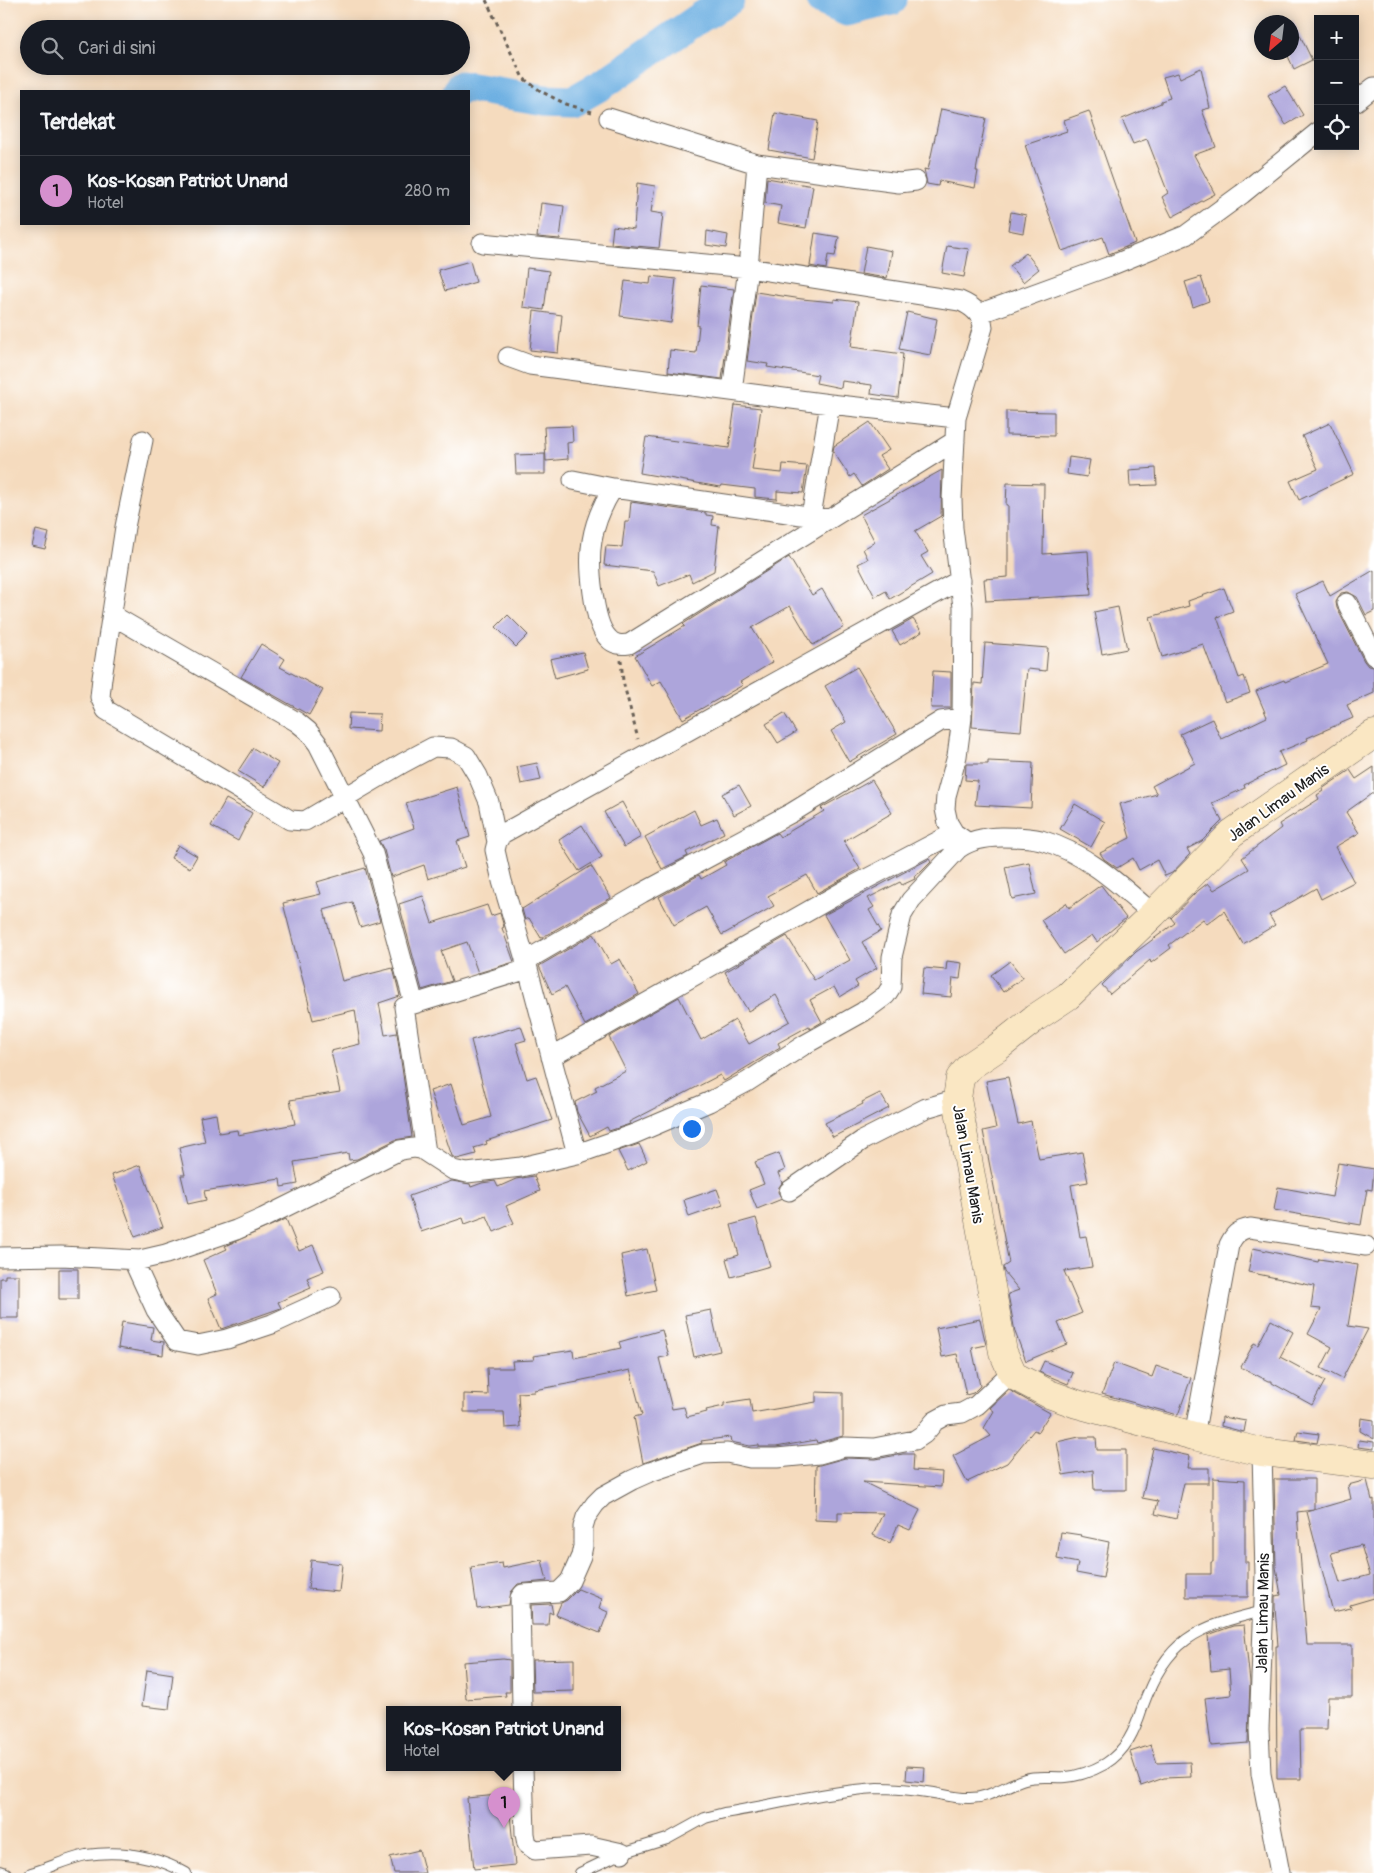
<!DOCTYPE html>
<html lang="id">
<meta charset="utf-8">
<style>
body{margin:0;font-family:Pangolin,sans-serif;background:#242831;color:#f1f3f6}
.controls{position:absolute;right:15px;top:15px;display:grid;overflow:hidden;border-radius:0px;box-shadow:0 2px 12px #0003}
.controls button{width:45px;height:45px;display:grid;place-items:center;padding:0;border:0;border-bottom:1px solid #363941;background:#171b24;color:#f1f3f6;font:25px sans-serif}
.compass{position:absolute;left:1254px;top:15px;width:45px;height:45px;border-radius:50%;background:#171b24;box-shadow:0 2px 12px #0003;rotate:208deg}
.you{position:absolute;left:691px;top:1128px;width:18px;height:18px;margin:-12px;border:4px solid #fff;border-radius:50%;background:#1a73e8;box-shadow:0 0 0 8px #1a73e833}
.badge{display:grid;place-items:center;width:32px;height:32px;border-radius:50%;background:#d690ce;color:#111;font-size:16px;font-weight:700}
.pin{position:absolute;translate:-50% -41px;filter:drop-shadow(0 1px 2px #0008)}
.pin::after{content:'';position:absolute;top:26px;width:18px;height:15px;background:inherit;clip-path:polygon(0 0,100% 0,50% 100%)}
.popup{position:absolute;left:386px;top:1706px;width:235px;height:65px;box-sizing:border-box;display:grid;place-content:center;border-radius:0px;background:#171b24;filter:drop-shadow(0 1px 4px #0005);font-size:16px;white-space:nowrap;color:#9ea1a6}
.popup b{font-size:19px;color:#f1f3f6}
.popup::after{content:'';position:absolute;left:50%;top:100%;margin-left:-10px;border:10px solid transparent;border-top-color:#171b24}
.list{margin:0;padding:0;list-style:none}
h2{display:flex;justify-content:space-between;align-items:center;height:65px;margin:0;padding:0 20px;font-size:21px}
h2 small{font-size:16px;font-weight:400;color:#9ea1a6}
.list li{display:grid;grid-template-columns:32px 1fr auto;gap:15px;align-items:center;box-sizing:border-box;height:70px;padding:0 20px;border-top:1px solid #363941}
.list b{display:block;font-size:19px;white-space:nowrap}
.list p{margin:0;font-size:16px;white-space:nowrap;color:#9ea1a6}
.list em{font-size:16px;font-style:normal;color:#9ea1a6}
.icon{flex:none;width:28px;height:28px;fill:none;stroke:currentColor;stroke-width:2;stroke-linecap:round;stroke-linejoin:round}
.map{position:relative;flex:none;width:1374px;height:1873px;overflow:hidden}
.search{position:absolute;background:#171b24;box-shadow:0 2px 12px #0003;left:20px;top:20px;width:450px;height:55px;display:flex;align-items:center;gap:12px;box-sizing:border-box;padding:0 18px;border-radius:28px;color:#9ea1a6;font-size:19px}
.panel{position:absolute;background:#171b24;box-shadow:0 2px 12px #0003;left:20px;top:90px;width:450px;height:135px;border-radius:0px}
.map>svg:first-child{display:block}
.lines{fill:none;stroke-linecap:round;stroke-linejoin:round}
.river{stroke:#6eb0e2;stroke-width:31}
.building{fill:#ada5db;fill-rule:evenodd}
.lane-casing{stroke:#685f55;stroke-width:12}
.street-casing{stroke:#685f55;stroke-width:21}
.secondary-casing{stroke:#685f55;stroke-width:29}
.path{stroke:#685f55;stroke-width:3;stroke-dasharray:4 4;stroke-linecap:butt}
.lane{stroke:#fff;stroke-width:10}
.street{stroke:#fff;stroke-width:19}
.secondary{stroke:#fae7c3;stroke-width:28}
.labels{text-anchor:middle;stroke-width:4;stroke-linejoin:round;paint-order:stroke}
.street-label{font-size:16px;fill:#1c1c1c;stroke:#fff}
</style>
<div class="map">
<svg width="1374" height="1873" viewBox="0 0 1374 1873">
<rect width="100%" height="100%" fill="#fff"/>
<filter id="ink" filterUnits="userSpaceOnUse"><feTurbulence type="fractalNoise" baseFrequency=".02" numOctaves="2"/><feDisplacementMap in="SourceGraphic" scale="10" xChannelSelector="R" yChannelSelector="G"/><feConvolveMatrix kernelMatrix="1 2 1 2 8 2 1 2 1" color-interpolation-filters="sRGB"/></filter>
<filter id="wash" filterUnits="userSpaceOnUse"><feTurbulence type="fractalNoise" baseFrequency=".0096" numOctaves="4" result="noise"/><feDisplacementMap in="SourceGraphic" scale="20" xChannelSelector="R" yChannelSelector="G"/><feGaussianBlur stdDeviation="1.12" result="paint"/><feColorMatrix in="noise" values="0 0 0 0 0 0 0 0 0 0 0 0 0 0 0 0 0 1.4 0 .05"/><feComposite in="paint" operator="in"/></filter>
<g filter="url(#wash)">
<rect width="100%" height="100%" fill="#f5dbbe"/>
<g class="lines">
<path class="river" d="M821,0L847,11L892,0
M458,91L461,86L545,100L573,101L603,84L701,17L729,0"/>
</g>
<g id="blocks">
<path class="building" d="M1292,19L1312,60L1294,69L1286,52H1292Z
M1201,68L1210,108L1202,110L1216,147L1194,155L1215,194L1172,217L1162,197L1168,193L1147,139L1133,144L1122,119L1161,103V101L1170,98L1163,77L1178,73L1180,78Z
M1285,86L1303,115L1286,125L1268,96Z
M941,109L986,118L976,171H978L975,188L939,181L938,186L927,184L924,169L928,170Z
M1089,111L1135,243L1109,254L1103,237L1062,251L1025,145L1067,131L1064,120Z
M775,113L818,121L812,158L769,150Z
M767,178L813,186L806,228L778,223L781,206L765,203Z
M637,183L655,186L651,212L663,214L659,248L611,244L613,226L634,229Z
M541,203L564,206L560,239L537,237Z
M1011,212L1026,215L1023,233L1008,230Z
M707,231L728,235L726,248L706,245Z
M815,233L839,237L835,256L828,255L826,269L810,266Z
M866,246L892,251L887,278L861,274Z
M947,246L969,249L964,277L942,273Z
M1026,253L1039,269L1023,282L1010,266Z
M470,261L476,282L445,291L438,270Z
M527,268L549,271L544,310L523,307Z
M651,276L676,279L671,323L620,316L625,281L650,284Z
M1201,277L1209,301L1193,307L1185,282Z
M701,285L734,289L722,379L668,372L670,350L696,353L699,326H697Z
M756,292L802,299L834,302V299L858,302L851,347L903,354L898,398L871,394L872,385L842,381L841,388L816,383L818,375L767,367L768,364L747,361Z
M534,311L562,315L558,353L530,350Z
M907,312L937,319L930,355L899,349Z
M735,405L761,408L752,470L782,473L783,464L807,466L803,493L777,491V499L755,497V489L722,485L721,487L714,486L640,473L646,437L729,448Z
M1006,411L1054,412V436L1006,435Z
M870,422L889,450L879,456L888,469L862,486L854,474L850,477L833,451L834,446Z
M1330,423L1354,474L1299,500L1290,481L1318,469L1302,436Z
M572,426L573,442L567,443L568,459L546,461L544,427Z
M545,454V474H516L515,455Z
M1069,457L1090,460L1087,477L1067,474Z
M1156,468L1157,485L1130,486L1129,470Z
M942,470L941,516L915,531L928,552L921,556L932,574L890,599L886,591L875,597L858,564L868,559L863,549L875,542L861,515Z
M1007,483L1044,484L1043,554L1088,551L1091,595L986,601L984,579L1008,577V505H1006Z
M631,502L706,513V515L713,516L712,525L719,526L714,571L692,582L689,574L659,586L653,571L604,565L606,546L622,547L625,522H629Z
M36,530L49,533L45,549L32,546Z
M789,557L812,595L822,589L844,627L813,645L790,606L752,628L773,662L740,682L743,685L683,719L661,681L652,686L635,656L685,626L683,624Z
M1374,570V611L1366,615L1357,597L1348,592L1341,593L1336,602L1337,608L1364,661L1368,666L1374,667V693L1347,705L1353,718L1307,738L1308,740L1279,752L1285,765L1244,785L1245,788L1212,803L1222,821L1202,841L1187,849L1190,854L1172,873L1165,876L1157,860L1139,870L1133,858L1117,868L1104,859L1100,853L1130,838L1120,804L1157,794L1152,786L1195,763L1180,734L1212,719L1221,739L1267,717L1256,691L1284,680L1285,682L1328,664L1295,594L1323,581L1330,596Z
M1224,588L1233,611L1217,617L1239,678L1244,676L1250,693L1225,702L1203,644L1162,657L1150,617L1189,606L1188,601Z
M1118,607L1127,649L1102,654L1094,612Z
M508,615L528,635L516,647L496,627Z
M913,619L922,632L900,645L892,631Z
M985,643L1048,648L1046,671L1027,669L1021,731L972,727L974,683L982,684Z
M261,644L285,659L280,667L323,690L309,715L241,677Z
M583,652L588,669L555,678L550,659Z
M857,667L897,734L849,762L831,731L846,722L825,686Z
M933,671L951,672V708H931Z
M349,713L380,714L379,731L348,729Z
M784,713L796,732L778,743L766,724Z
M253,748L278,763L264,787L238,771Z
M988,761L1033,763L1031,808L975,805L978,781L965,780L966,764H988Z
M537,763L541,780L521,784L517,767Z
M1374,767V792L1346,812L1359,833L1335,847L1354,882L1321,899L1316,888L1269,915L1275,925L1243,944L1224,911L1207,924L1203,919L1169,945L1171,948L1151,963L1150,960L1110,994L1102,985L1136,952L1175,923L1171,918L1195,893L1208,883L1214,890L1249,869L1242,858L1281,828L1279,824L1319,799L1317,795L1323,791L1322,789L1350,770L1356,779Z
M872,780L892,813L844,841L860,869L817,893L807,875L768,896L774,906L722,935L706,907L674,925L659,897L699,875L701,879L726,865L724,862L777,833L780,837L824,811L821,808Z
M739,785L751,806L734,815L722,794Z
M457,787L470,837L457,841L465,867L428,879L424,865L391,877L384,850L379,841L414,828L406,803Z
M226,799L252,813L238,841L211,826Z
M622,802L641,837L624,847L604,812Z
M1075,804L1105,822L1091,847L1060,829Z
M694,810L701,825L717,818L724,833L686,852L688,856L662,869L645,837Z
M582,825L602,857L579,871L559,840Z
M178,845L197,856L190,868L171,858Z
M929,859L931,862L921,872L914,876L915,879L902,885L900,882L868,898L874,907L869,910L881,931L862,942L877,968L855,981L858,986L840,997L834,987L810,1000L822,1022L810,1029L809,1026L778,1043L780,1047L724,1081L720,1075L629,1122L630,1124L609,1131L607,1127L590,1136L577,1112L575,1102L597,1091L595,1087L626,1071L609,1037L679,997L701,1040L735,1020L749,1044L790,1021L776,995L748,1011L725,972L787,936L814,980L850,960L824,915Z
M1029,862L1036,894L1012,899L1005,867Z
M591,866L611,898L541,938L529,918L525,920L522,909Z
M365,868L380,921L360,927L352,902L324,910L342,981L393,968L400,996L379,1003L385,1035L397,1033L412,1137L395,1140L357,1159L349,1160L348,1153L294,1162L298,1184L281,1187L280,1179L204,1191L206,1200L188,1204L181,1175H185L179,1148L205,1142L200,1117L216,1114L219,1133L237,1130L238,1135L295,1124L290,1100L340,1092L331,1051L360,1044L355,1010L313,1020L283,903L321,894L317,882Z
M1101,885L1126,918L1097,942L1092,935L1064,954L1041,920L1066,903L1069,908Z
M423,896L432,923L487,905L491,916L500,913L504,927L502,928L514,962L478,973L467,942L441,951L452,981L422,990L399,904Z
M594,934L611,964L620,959L639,994L585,1025L565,987L552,994L539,966Z
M947,961L962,963L960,979L953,978L951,997L921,994L924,968L946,970Z
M1010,961L1023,978L1003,992L991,975Z
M521,1026L526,1040L516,1043L527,1079L536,1076L552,1120L486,1141L487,1144L474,1148L476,1154L457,1159L452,1156L430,1091L451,1084L464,1125L491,1117L471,1040Z
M1008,1077L1018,1124L1031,1121L1039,1159L1082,1152L1088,1182L1071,1185L1080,1237L1086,1236L1092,1267L1064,1271L1082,1313L1058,1323L1067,1344L1026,1361L1015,1332L1008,1294L1019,1290L1004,1272L1003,1267L1009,1263L983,1131L996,1128L986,1081Z
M880,1093L889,1108L833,1137L825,1123L863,1104L862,1102Z
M639,1144L647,1161L628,1171L618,1151Z
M779,1153L785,1170L778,1173L782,1183L779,1187L778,1192L782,1199L757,1209L749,1190L764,1184L755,1162Z
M1338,1163L1374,1169L1372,1190L1367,1189L1361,1225L1274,1210L1278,1187L1332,1197Z
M140,1165L163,1227L135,1237L112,1175Z
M534,1176L540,1191L506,1206L514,1223L494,1232L487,1216L465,1224L463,1218L421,1232L409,1196L452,1181L470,1184L471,1187L482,1183L495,1181L498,1187L516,1179Z
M717,1189L723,1205L689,1217L684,1200Z
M756,1218L770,1266L731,1277L726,1259L739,1255L731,1225Z
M286,1219L299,1251L313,1245L324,1271L307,1278L311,1288L278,1302L281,1308L221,1329L208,1298L217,1294L203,1260L227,1249L225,1246Z
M1253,1248L1318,1262L1319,1259L1358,1265L1348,1326L1368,1329L1342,1379L1321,1368L1332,1347L1308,1334L1321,1309L1311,1308L1314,1286L1248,1272Z
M647,1249L656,1290L628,1296L621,1255Z
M59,1269H78V1299H59Z
M5,1275H19V1318H0V1278H5Z
M711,1310L720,1351L694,1357L685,1315Z
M980,1319L986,1345L972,1348L980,1386L973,1393L966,1395L957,1354L942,1357L936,1328Z
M1271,1320L1293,1332L1280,1357L1325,1381L1312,1405L1272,1383V1381H1268L1241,1367L1254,1343L1258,1345Z
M122,1322L153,1327L151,1340L164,1342L163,1355L118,1348Z
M662,1330L669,1356L659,1358L672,1409L684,1407L687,1417L707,1412L706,1410L724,1406V1403L750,1399L752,1413L816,1402V1392L843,1393V1436L817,1443L816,1440L776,1447H759V1445L750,1446L731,1442L730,1437L701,1441L702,1443L643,1463L634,1417L642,1415L630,1370L578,1381V1382L534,1390V1392L518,1393L520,1427L505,1428L504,1412H464V1394L488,1395L487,1368H513L512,1361L534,1360L533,1356L573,1350L574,1358L621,1348L619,1342Z
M1044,1361L1073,1373L1068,1384L1039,1372Z
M1114,1363L1152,1377L1156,1366L1191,1378L1178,1415L1102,1394Z
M1009,1390L1050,1413L1038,1432L1034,1430L1007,1463L967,1482L953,1456L991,1436L984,1428L994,1411L990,1408Z
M1222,1417L1246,1421L1244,1432L1221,1426Z
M1361,1418L1374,1420V1439L1360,1431Z
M1298,1431L1319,1434L1317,1443L1296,1440Z
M1079,1437H1096L1097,1450H1126V1490H1094L1093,1470L1063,1475L1057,1442Z
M1359,1440L1374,1442V1449L1358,1447Z
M1153,1448L1190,1456L1188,1468H1209V1483H1184L1176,1519L1155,1514L1158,1501L1142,1498Z
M903,1454H914L913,1470L942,1472L941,1487L863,1482L920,1510L910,1530L898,1525L890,1543L873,1535L883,1513L838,1512V1521L815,1520L816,1466L845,1458L876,1459Z
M1213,1478L1245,1480V1562H1248V1597H1186V1574H1211V1562H1213Z
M1274,1479H1314V1510L1297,1512L1307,1645H1352V1697H1328L1327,1729H1300L1301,1779H1277L1276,1646H1278L1275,1607V1596L1281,1595L1276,1567Z
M1367,1480L1372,1500L1374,1499V1598L1350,1605L1351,1608L1333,1612L1307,1512L1351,1499L1348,1485ZM1361,1545L1370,1575L1340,1583L1331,1553Z
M1061,1532L1081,1535L1080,1536L1109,1542L1103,1578L1076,1573L1078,1563L1057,1559Z
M311,1560L342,1564L339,1592L308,1589Z
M542,1560L547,1581L518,1584L511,1592L509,1605L477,1609L471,1567L502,1563L503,1568Z
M578,1589L602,1599L599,1608L608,1612L600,1633L556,1615L561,1603L567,1600Z
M551,1604L553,1614L549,1612L548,1625H532L531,1605Z
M1244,1625L1250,1682L1248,1743L1211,1746L1205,1698L1231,1695L1229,1669L1211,1671L1208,1635L1233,1626Z
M503,1659L510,1660V1692H505L506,1696L466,1699L463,1662Z
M574,1659V1691L533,1692L532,1660Z
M147,1670L173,1674L169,1709L142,1706Z
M1151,1745L1157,1763L1190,1762L1191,1777L1164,1778L1141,1786L1130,1752Z
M907,1766L925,1767L924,1782L906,1780Z
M508,1794L515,1865L474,1869L467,1798Z
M419,1850L425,1873H394L390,1857Z"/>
</g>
</g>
<g filter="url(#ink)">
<use href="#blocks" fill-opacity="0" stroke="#685f55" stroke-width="1"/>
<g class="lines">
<defs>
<path id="lane" d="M0,1871L6,1873
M31,1873C49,1868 67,1859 86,1855C121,1850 156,1856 186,1873
M580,1873L622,1853L667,1839L705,1818L724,1813C773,1805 828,1791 877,1788C896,1788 915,1790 934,1793C945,1795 956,1798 968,1798C989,1799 1005,1785 1025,1779C1038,1775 1052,1778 1066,1777C1079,1776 1094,1770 1105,1764C1126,1751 1135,1730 1142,1708C1167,1639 1195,1627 1264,1611"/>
<path id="street" d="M1355,102L1374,87
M609,118L757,164L748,268L732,391
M757,164L899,183L916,181
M482,243L748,268L960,301C972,306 982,314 983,327L956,418L952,499L953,528L963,607L962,718L957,756L946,796L945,809L948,823L954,833L967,842
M978,314L1110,266L1186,235L1242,194L1318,132
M508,357L530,365L830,404L956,418
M143,440L125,527L102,678L100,697L106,710L290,820L305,821L403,763L433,747L451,748L466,756L478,776L489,802L497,842
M573,480L613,488L829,519
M613,488C603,504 595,522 592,541C588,563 593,623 608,638C614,645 621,645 629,644L955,441
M811,516L830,404
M1347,603L1374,656
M112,615L297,722L308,731L318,744L373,853L414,1004L404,1007L426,1152
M525,961L642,893L793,812L941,721L962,718
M414,1004L528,969
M551,1057L849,888L954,833
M577,1154L528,969L502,881L495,850L497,842L502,834L960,580
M789,1191L863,1140L926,1108L957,1099
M0,1257L61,1256L140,1260L166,1254L236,1230L263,1218L400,1150L414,1148L421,1149L453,1170L467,1173L521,1167L577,1154L634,1134L709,1102L747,1082L804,1045L863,1012L886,995L891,987L892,957L902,915L911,900L958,849C971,839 986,837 1002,837C1015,837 1029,837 1041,840C1086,853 1119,884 1153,914
M133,1260L156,1310L177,1341L198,1345L227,1339L272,1324L331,1297
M1194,1436L1229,1245C1234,1235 1238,1230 1250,1228L1366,1246
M1262,1452L1265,1575L1259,1729L1261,1774L1280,1873
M522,1709L520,1598L523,1594L559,1592L570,1581L581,1556L583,1546V1527L586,1517L595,1504L603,1496L632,1480L650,1472L703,1454L727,1453L750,1458H777L819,1454L844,1447L874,1448L915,1440L924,1434L935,1421L946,1415L962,1413L977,1405L1012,1372
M523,1767L525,1834L527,1844L535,1850L591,1846L622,1853"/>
<path id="secondary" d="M1374,734L1232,833L1153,914L1068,996L1035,1018L997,1048L970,1066L960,1078L957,1099L1003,1352L1012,1372L1018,1378L1049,1394L1077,1404L1194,1436L1262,1452L1374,1465"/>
</defs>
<use href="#lane" class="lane-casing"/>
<use href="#street" class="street-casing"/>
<use href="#secondary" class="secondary-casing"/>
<path class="path" d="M486,0L523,78L542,92L566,104L592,112
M621,660L623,681L638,739"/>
<use href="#lane" class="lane"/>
<use href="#street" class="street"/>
<use href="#secondary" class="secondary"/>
</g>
</g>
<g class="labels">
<g class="street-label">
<text transform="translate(1278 802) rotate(-36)" y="6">Jalan Limau Manis</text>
<text transform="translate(969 1164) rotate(80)" y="6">Jalan Limau Manis</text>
<text transform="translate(1262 1613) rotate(-89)" y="6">Jalan Limau Manis</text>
</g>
</g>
</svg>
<div class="controls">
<button>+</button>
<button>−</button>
<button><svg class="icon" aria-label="locate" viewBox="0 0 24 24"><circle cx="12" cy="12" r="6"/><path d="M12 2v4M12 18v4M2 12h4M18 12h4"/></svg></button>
</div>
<svg class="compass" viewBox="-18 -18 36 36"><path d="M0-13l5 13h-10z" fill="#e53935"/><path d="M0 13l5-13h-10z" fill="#9ea1a6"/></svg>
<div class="you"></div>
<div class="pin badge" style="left:504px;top:1828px">1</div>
<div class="popup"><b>Kos-Kosan Patriot Unand</b>Hotel</div>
<div class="search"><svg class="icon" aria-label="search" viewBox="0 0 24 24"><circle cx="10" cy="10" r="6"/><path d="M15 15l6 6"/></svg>Cari di sini</div>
<section class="panel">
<h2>Terdekat<small></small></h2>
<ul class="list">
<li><span class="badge">1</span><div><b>Kos-Kosan Patriot Unand</b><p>Hotel</p></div><em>280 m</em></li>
</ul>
</section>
</div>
